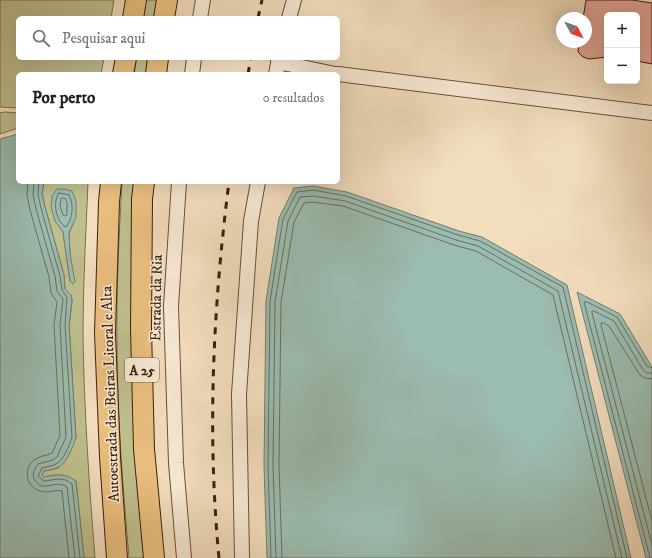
<!DOCTYPE html>
<html lang="pt">
<meta charset="utf-8">
<style>
body{margin:0;font-family:"IM FELL DW Pica",serif;background:#f6f6f6;color:#202124}
.controls{position:absolute;right:12px;top:12px;display:grid;overflow:hidden;border-radius:6px;box-shadow:0 4px 16px #0002}
.controls button{width:36px;height:36px;display:grid;place-items:center;padding:0;border:0;border-bottom:1px solid #e0e0e0;background:#fff;color:#202124;font:20px sans-serif}
.compass{position:absolute;left:556px;top:12px;width:36px;height:36px;border-radius:50%;background:#fff;box-shadow:0 4px 16px #0002;rotate:131deg}
.list{margin:0;padding:0;list-style:none}
h2{display:flex;justify-content:space-between;align-items:center;height:52px;margin:0;padding:0 16px;font-size:17px}
h2 small{font-size:13px;font-weight:400;color:#757577}
.icon{flex:none;width:22px;height:22px;fill:none;stroke:currentColor;stroke-width:2;stroke-linecap:round;stroke-linejoin:round}
.map{position:relative;flex:none;width:652px;height:558px;overflow:hidden}
.search{position:absolute;background:#fff;box-shadow:0 4px 16px #0002;left:16px;top:16px;width:324px;height:44px;display:flex;align-items:center;gap:10px;box-sizing:border-box;padding:0 14px;border-radius:6px;color:#757577;font-size:15px}
.panel{position:absolute;background:#fff;box-shadow:0 4px 16px #0002;left:16px;top:72px;width:324px;height:112px;border-radius:6px}
.map>svg:first-child{display:block}
.green{fill:#bfbf8e;stroke:#7e6f4d;fill-rule:evenodd}
.water{fill:#9bbcb0;stroke:#757d6e}
.lines{fill:none;stroke-linecap:round;stroke-linejoin:round}
.shore{stroke:#6c6e5e;stroke-width:1}
.building{fill:#e1a395;stroke:#3d1f0c}
.minor-casing{stroke:#6a4e38;stroke-width:16}
.highway-casing{stroke:#3d1f0c;stroke-width:22}
.minor{stroke:#f7e9d4;stroke-width:14}
.highway{stroke:#e9be7e;stroke-width:20}
.rail{stroke:#3d1f0c;stroke-width:3;stroke-dasharray:7 7;stroke-linecap:butt}
.labels{text-anchor:middle;stroke-width:3;stroke-linejoin:round;paint-order:stroke}
.shield{fill:#f7e9d4;stroke:#755c48;stroke-width:1}
.shield-label{font-size:14px;font-weight:bold;fill:#3d1f0c}
.street-label{font-size:15px;fill:#3d1f0c;stroke:#f7e9d4}
</style>
<div class="map">
<svg width="652" height="558" viewBox="0 0 652 558">
<rect width="100%" height="100%" fill="#f2ddbd"/>
<filter id="stains"><feTurbulence type="fractalNoise" baseFrequency=".005" numOctaves="4"/><feColorMatrix values="0 0 0 0 .2 0 0 0 0 .09 0 0 0 0 .02 0 0 0 .5 -.17"/></filter>
<radialGradient id="worn" r=".72"><stop offset=".6" stop-color="#630" stop-opacity="0"/><stop offset="1" stop-color="#630" stop-opacity=".3"/></radialGradient>
<path class="green" d="M0,0H114L111,18H18V58H104L101,74H18V108L0,107Z
M146,0H161L158,18H143Z
M136,58H151L149,74H134Z
M5,112L18,113V128L0,134V113Z
M44,182H88C86,232 83,283 83,334C84,409 89,483 95,558H84L76,481L56,475L44,477L42,475L44,471L58,468L76,438L69,325L72,301L71,295L65,289L64,275L45,207L42,194ZM73,224L69,233L70,254V281L63,232Z
M122,182H137L144,558H129C123,487 117,417 117,346C116,291 119,237 122,182Z"/>
<path class="water" d="M18,134V182H44L42,194L45,207L64,275L65,289L71,295L72,301L69,325L76,438C72,448 67,464 57,468C53,470 48,470 44,471L42,475L44,477C58,474 64,473 76,481L84,558H0V139Z
M313,186L347,192L459,231L482,237L567,285L631,558H267L264,465L266,301L279,218L294,188Z
M57,189H64L72,191L76,201V217L69,233L70,254L75,282L73,284L70,281L63,232L55,221L51,207L52,196Z
M577,292L620,314L652,367V558H646Z"/>
<g class="lines">
<path class="shore" d="M28,182L27,195L30,210L49,277L51,293L57,302L54,325L60,436L52,453C46,456 39,456 34,460C23,469 26,487 40,491C47,494 55,489 62,491L69,558
M34,182L33,195L36,209L55,276L57,291L63,299L60,325L66,437L57,457L53,460L38,464C31,473 32,480 41,486C50,487 59,481 67,487L75,558
M39,182L38,194L41,208L60,276L62,290L67,297L65,325L72,437C69,446 64,461 54,465C50,466 46,467 42,468L38,476L44,481C54,480 63,476 72,484L80,558
M59,193L69,195C74,205 73,218 66,227C56,222 52,202 59,193Z
M63,198L66,199L67,203V215L65,216L63,215L60,206L61,199Z
M652,373H647L643,370L614,321L594,311H592V313L652,545
M652,379L645,378L640,375L609,326L604,323H601V325L652,521
M271,558L268,465L270,301L283,219L297,192L313,190L346,196L458,235L480,241L563,287L627,558
M276,558L273,465L275,302L288,221L300,197L313,196L345,201L456,240L478,246L558,291L622,558
M282,558L279,465L281,302L294,222L304,203L312,202L343,206L454,245L476,251L553,295L616,558
M650,558L584,302H587L617,317L647,366L652,368"/>
</g>
<path class="building" d="M586,0H632L652,3V64L637,61V15H607V57L589,59L583,57L578,52L579,42H586V18H583Z"/>
<g class="lines">
<defs>
<path id="minor" d="M200,18L203,0
M289,18L294,0
M278,62L335,74
M192,74L194,58
M276,74L279,58
M338,74L652,113
M179,182L171,306L176,463L184,558
M242,558L239,394L251,221L258,182"/>
<path id="highway" d="M133,18L136,0
M164,18L167,0
M123,74L126,58
M156,74L158,58
M111,182L109,202L105,333L110,457L117,558
M144,182L142,199L141,329L144,449L154,558"/>
</defs>
<use href="#minor" class="minor-casing"/>
<use href="#highway" class="highway-casing"/>
<use href="#minor" class="minor"/>
<use href="#highway" class="highway"/>
<path class="rail" d="M258,18L262,0
M248,74L251,58
M219,558C207,433 213,307 229,182"/>
</g>
<g class="labels">
<rect class="shield" x="125" y="358" width="34" height="24" rx="3"/>
<g class="shield-label">
<text x="142" y="375">A 25</text>
</g>
<g class="street-label">
<text transform="translate(156 298) rotate(-89)" y="5">Estrada da Ria</text>
<text transform="translate(110 394) rotate(-92)" y="5">Autoestrada das Beiras Litoral e Alta</text>
</g>
</g>
<rect width="100%" height="100%" filter="url(#stains)"/>
<rect width="100%" height="100%" fill="url(#worn)"/>
</svg>
<div class="controls">
<button>+</button>
<button>−</button>
</div>
<svg class="compass" viewBox="-18 -18 36 36"><path d="M0-13l5 13h-10z" fill="#e53935"/><path d="M0 13l5-13h-10z" fill="#757577"/></svg>
<div class="search"><svg class="icon" aria-label="search" viewBox="0 0 24 24"><circle cx="10" cy="10" r="6"/><path d="M15 15l6 6"/></svg>Pesquisar aqui</div>
<section class="panel">
<h2>Por perto<small>0 resultados</small></h2>
<ul class="list">
</ul>
</section>
</div>
